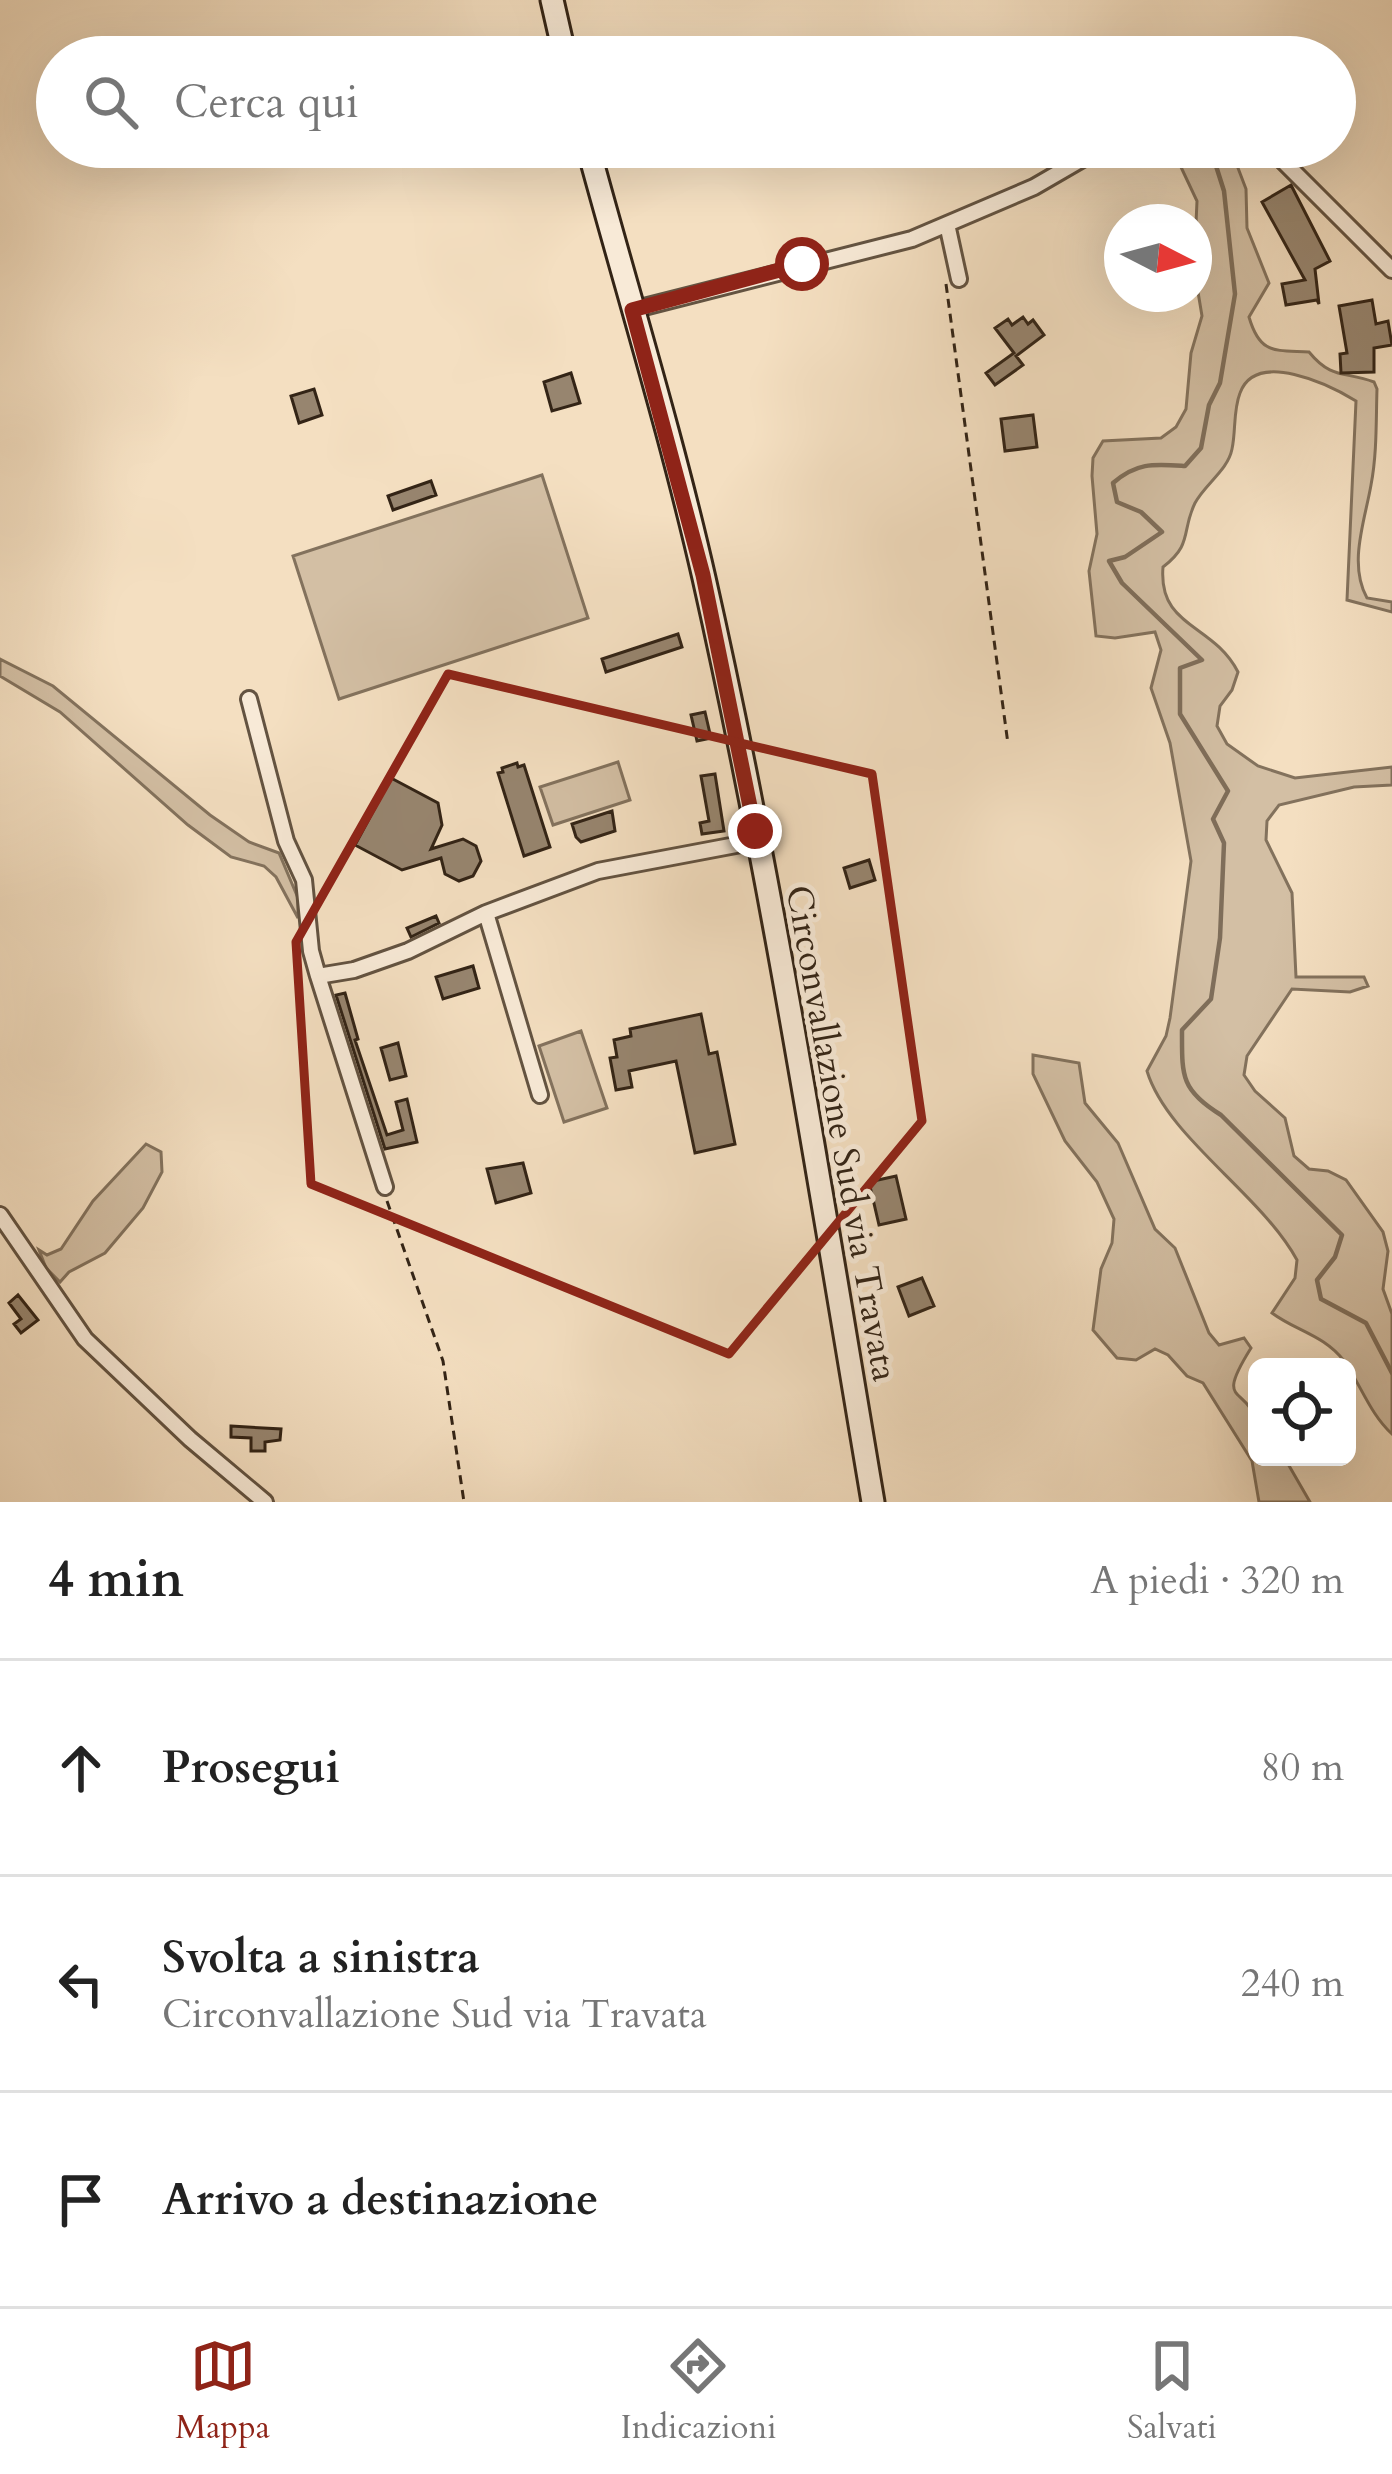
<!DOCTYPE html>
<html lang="it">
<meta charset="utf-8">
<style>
body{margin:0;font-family:Cardo,serif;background:#f6f6f6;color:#222}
.controls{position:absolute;right:36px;bottom:36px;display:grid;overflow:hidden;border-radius:18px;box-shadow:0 12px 48px #0002}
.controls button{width:108px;height:108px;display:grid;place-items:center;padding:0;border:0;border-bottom:3px solid #e0e0e0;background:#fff;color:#222;font:60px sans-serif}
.compass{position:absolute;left:1104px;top:204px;width:108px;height:108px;border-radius:50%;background:#fff;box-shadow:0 12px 48px #0002;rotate:96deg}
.stop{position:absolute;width:36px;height:36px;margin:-27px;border:9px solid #8f2418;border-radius:50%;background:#fff}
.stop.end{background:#8f2418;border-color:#fff;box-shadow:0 3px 12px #0008}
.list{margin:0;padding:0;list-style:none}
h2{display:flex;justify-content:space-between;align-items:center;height:156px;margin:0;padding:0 48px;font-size:51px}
h2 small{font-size:39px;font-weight:400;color:#767676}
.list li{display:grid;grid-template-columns:78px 1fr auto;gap:36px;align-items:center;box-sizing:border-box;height:216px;padding:0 48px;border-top:3px solid #e0e0e0}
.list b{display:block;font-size:45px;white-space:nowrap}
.list p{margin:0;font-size:39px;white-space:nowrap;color:#767676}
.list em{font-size:39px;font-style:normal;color:#767676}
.icon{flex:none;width:66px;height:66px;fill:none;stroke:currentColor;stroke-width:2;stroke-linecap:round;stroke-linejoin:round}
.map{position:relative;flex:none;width:1392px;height:1502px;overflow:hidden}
.search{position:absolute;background:#fff;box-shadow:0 12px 48px #0002;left:36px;right:36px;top:36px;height:132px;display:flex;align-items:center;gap:30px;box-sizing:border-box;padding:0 42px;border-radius:66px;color:#767676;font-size:45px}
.sheet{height:804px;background:#fff}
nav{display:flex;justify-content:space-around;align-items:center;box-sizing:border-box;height:168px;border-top:3px solid #e0e0e0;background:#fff;font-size:33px;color:#767676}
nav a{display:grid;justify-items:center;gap:6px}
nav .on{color:#8f2418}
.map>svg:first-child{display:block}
.green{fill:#d3bfa4;stroke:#83725d;stroke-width:3}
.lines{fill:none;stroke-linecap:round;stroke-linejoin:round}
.stream{stroke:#7f6e5a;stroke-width:4.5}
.building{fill:#97856f;stroke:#332416;stroke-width:3}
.street-casing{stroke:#635341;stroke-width:20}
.secondary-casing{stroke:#332416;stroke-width:27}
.path{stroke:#332416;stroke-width:3;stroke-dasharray:9 6;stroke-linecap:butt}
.street{stroke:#f8ead7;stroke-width:14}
.secondary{stroke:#f8ead7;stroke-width:21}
.route{stroke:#8f2418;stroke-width:15}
.marked{fill:none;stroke:#8f2418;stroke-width:9;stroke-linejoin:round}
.labels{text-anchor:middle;stroke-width:10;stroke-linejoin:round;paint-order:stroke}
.street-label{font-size:36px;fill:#332416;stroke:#f8ead7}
</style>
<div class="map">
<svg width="1392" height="1502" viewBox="0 0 1392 1502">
<rect width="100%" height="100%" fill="#f4dfc1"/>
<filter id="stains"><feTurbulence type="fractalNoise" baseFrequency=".00167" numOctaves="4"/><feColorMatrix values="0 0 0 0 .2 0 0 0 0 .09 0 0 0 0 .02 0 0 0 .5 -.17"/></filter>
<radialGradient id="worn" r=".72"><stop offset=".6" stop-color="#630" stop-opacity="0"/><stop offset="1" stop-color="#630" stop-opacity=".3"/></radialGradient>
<path class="green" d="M1179,147H1230L1246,189L1247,228L1269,283L1249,317C1260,355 1275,350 1309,352C1332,380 1345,371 1374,382L1377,389C1376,421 1377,454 1371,485C1365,520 1348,564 1367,598L1392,602V612L1347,600L1356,401C1330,385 1256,349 1240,393C1233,411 1236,431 1232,449C1228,470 1205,484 1195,503C1181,532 1193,544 1163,567C1158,628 1213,623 1238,672L1232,690L1220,706L1217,726L1227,744L1258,766L1295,778L1392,767V785L1354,787L1279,805L1267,821L1266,840L1292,893L1296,977H1364L1368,986L1350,992L1292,989L1247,1056L1244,1075L1255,1091L1285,1118L1294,1156L1309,1169L1328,1171L1346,1180L1383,1232L1388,1251L1383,1289L1392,1314V1434C1370,1414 1361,1385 1344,1361C1324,1335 1296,1331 1272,1313L1295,1278L1297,1260C1261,1194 1167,1137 1147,1071L1166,1036L1170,1018L1191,861L1170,743L1151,688L1161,650L1155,632L1115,638L1096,636L1089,571L1097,534L1092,476L1093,458L1103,441L1161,438L1176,427L1186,409L1191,353L1202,316L1194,268L1197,201L1180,165Z
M542,475L588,618L339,699L293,556Z
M0,659L53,686L210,815L249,842L279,853L298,898V918L276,877L264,866L231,857L188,825L60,712L0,676Z
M618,762L630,800L553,825L540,787Z
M581,1031L607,1108L564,1122L539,1046Z
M1033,1055L1079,1063L1085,1103L1118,1143L1155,1229L1175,1248L1209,1333L1219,1345L1244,1338L1251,1348C1213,1409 1248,1382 1257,1426C1259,1436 1257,1448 1257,1457H1284L1310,1502H1259L1252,1461L1203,1383L1187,1376L1168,1355L1155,1349L1136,1360L1117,1358L1093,1330L1101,1269L1112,1243L1114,1219L1097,1182L1065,1141L1033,1074Z
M146,1144L161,1152L162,1172L143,1208L105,1253L69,1272L60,1282L46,1268L39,1250L47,1255L61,1249L93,1201Z"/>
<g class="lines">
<path class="stream" d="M1210,147L1224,191L1235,294L1220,383L1209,405L1201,448L1185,466C1154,464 1137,462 1113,483L1117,502L1141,512L1162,532L1125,557L1109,561L1122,583L1202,660L1180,668V714L1228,791L1213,819L1224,843L1220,938L1211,999L1182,1030C1182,1075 1180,1090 1221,1115L1342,1235L1335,1257L1317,1280L1321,1299L1366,1323L1392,1373"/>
</g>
<path class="building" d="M1291,185L1330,261L1315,269L1319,304L1317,300L1286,305L1282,284L1305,280L1262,202Z
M1372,300L1376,324L1388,321L1392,345L1374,348V372L1341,373L1340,354L1347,353L1339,306Z
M1023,317L1028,324L1033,320L1044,335L1016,356L1023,365L995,385L986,373L1014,353L995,328L1008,319L1012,325Z
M571,373L580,403L552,411L544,382Z
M314,389L322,415L299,423L291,396Z
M1033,415L1037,447L1005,451L1001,419Z
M431,481L436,495L393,510L388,496Z
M678,634L682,647L606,672L602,659Z
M705,712L711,738L697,741L691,715Z
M517,763L518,767L524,765L550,847L524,856L498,773L503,772L502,768Z
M715,774L724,831L702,834L700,823L709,821L701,776Z
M391,778L438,803L442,825L431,849L463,839L476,846L481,861L473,876L459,881L445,874L441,858L402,870L355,845Z
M612,811L615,831L581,842L576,837L572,824Z
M869,860L875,880L850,888L844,868Z
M436,916L439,923L411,937L407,928Z
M473,966L479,988L443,999L436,977Z
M345,993L358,1039L355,1040L387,1135L403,1130L396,1102L407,1099L417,1142L385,1149L336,995Z
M701,1014L709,1054L717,1052L735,1144L695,1153L676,1061L629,1071L632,1087L616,1090L610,1058L617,1057L614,1040L631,1036L630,1029Z
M398,1043L406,1076L390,1080L381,1048Z
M523,1163L531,1193L496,1203L487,1169Z
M896,1176L906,1219L879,1225L869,1182Z
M922,1278L934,1306L909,1316L898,1287Z
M18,1295L38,1320L21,1333L14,1324L21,1319L9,1303Z
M231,1426L281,1429L280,1440L265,1442V1451H251V1438L231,1437Z"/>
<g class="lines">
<defs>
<path id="street" d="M1269,147L1392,270
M947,224L959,279
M632,310L912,239L1034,187L1103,147
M249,699L286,841L304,880L311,951L318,976L354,970L408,951L486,913L598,871L757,841
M486,913L540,1095
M318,976L385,1187
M0,1215L85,1339L190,1439L265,1502"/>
<path id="secondary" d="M552,0L565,57
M588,147C627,291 671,433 704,578C773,884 821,1194 873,1502"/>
</defs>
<use href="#street" class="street-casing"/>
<use href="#secondary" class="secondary-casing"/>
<path class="path" d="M946,284L1008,744
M387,1201L443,1361L464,1502"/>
<use href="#street" class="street"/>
<use href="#secondary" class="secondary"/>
</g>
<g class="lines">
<path class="route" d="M755,831L703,575L632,310L802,264"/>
</g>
<path class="marked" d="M448,674L872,774L922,1121L729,1354L311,1184L296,942Z"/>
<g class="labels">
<g class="street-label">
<text transform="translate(843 1133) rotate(80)" y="13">Circonvallazione Sud via Travata</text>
</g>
</g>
<rect width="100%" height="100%" filter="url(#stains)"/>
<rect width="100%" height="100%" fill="url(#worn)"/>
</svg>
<div class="controls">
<button><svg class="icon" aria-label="locate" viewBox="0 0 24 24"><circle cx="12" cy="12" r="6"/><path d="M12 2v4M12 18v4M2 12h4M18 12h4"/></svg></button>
</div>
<svg class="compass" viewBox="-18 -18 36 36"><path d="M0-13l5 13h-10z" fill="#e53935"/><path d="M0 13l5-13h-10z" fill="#767676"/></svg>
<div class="stop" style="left:802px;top:264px"></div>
<div class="stop end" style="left:755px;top:831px"></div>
<div class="search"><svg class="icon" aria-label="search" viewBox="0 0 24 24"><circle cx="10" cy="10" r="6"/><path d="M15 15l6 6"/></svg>Cerca qui</div>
</div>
<section class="sheet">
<h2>4 min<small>A piedi · 320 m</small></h2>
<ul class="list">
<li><svg class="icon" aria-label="ahead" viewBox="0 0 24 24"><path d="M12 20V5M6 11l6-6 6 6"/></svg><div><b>Prosegui</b></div><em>80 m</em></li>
<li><svg class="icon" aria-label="left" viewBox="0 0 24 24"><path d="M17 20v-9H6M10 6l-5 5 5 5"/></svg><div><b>Svolta a sinistra</b><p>Circonvallazione Sud via Travata</p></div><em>240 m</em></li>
<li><svg class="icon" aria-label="arrive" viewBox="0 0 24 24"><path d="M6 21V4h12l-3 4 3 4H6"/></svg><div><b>Arrivo a destinazione</b></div></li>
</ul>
</section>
<nav>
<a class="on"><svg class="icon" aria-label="map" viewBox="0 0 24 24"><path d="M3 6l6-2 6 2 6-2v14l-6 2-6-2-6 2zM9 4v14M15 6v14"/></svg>Mappa</a>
<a><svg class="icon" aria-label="directions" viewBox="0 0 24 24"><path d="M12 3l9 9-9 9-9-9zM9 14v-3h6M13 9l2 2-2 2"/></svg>Indicazioni</a>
<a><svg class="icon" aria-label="saved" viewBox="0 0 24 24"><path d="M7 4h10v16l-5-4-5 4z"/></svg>Salvati</a>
</nav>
